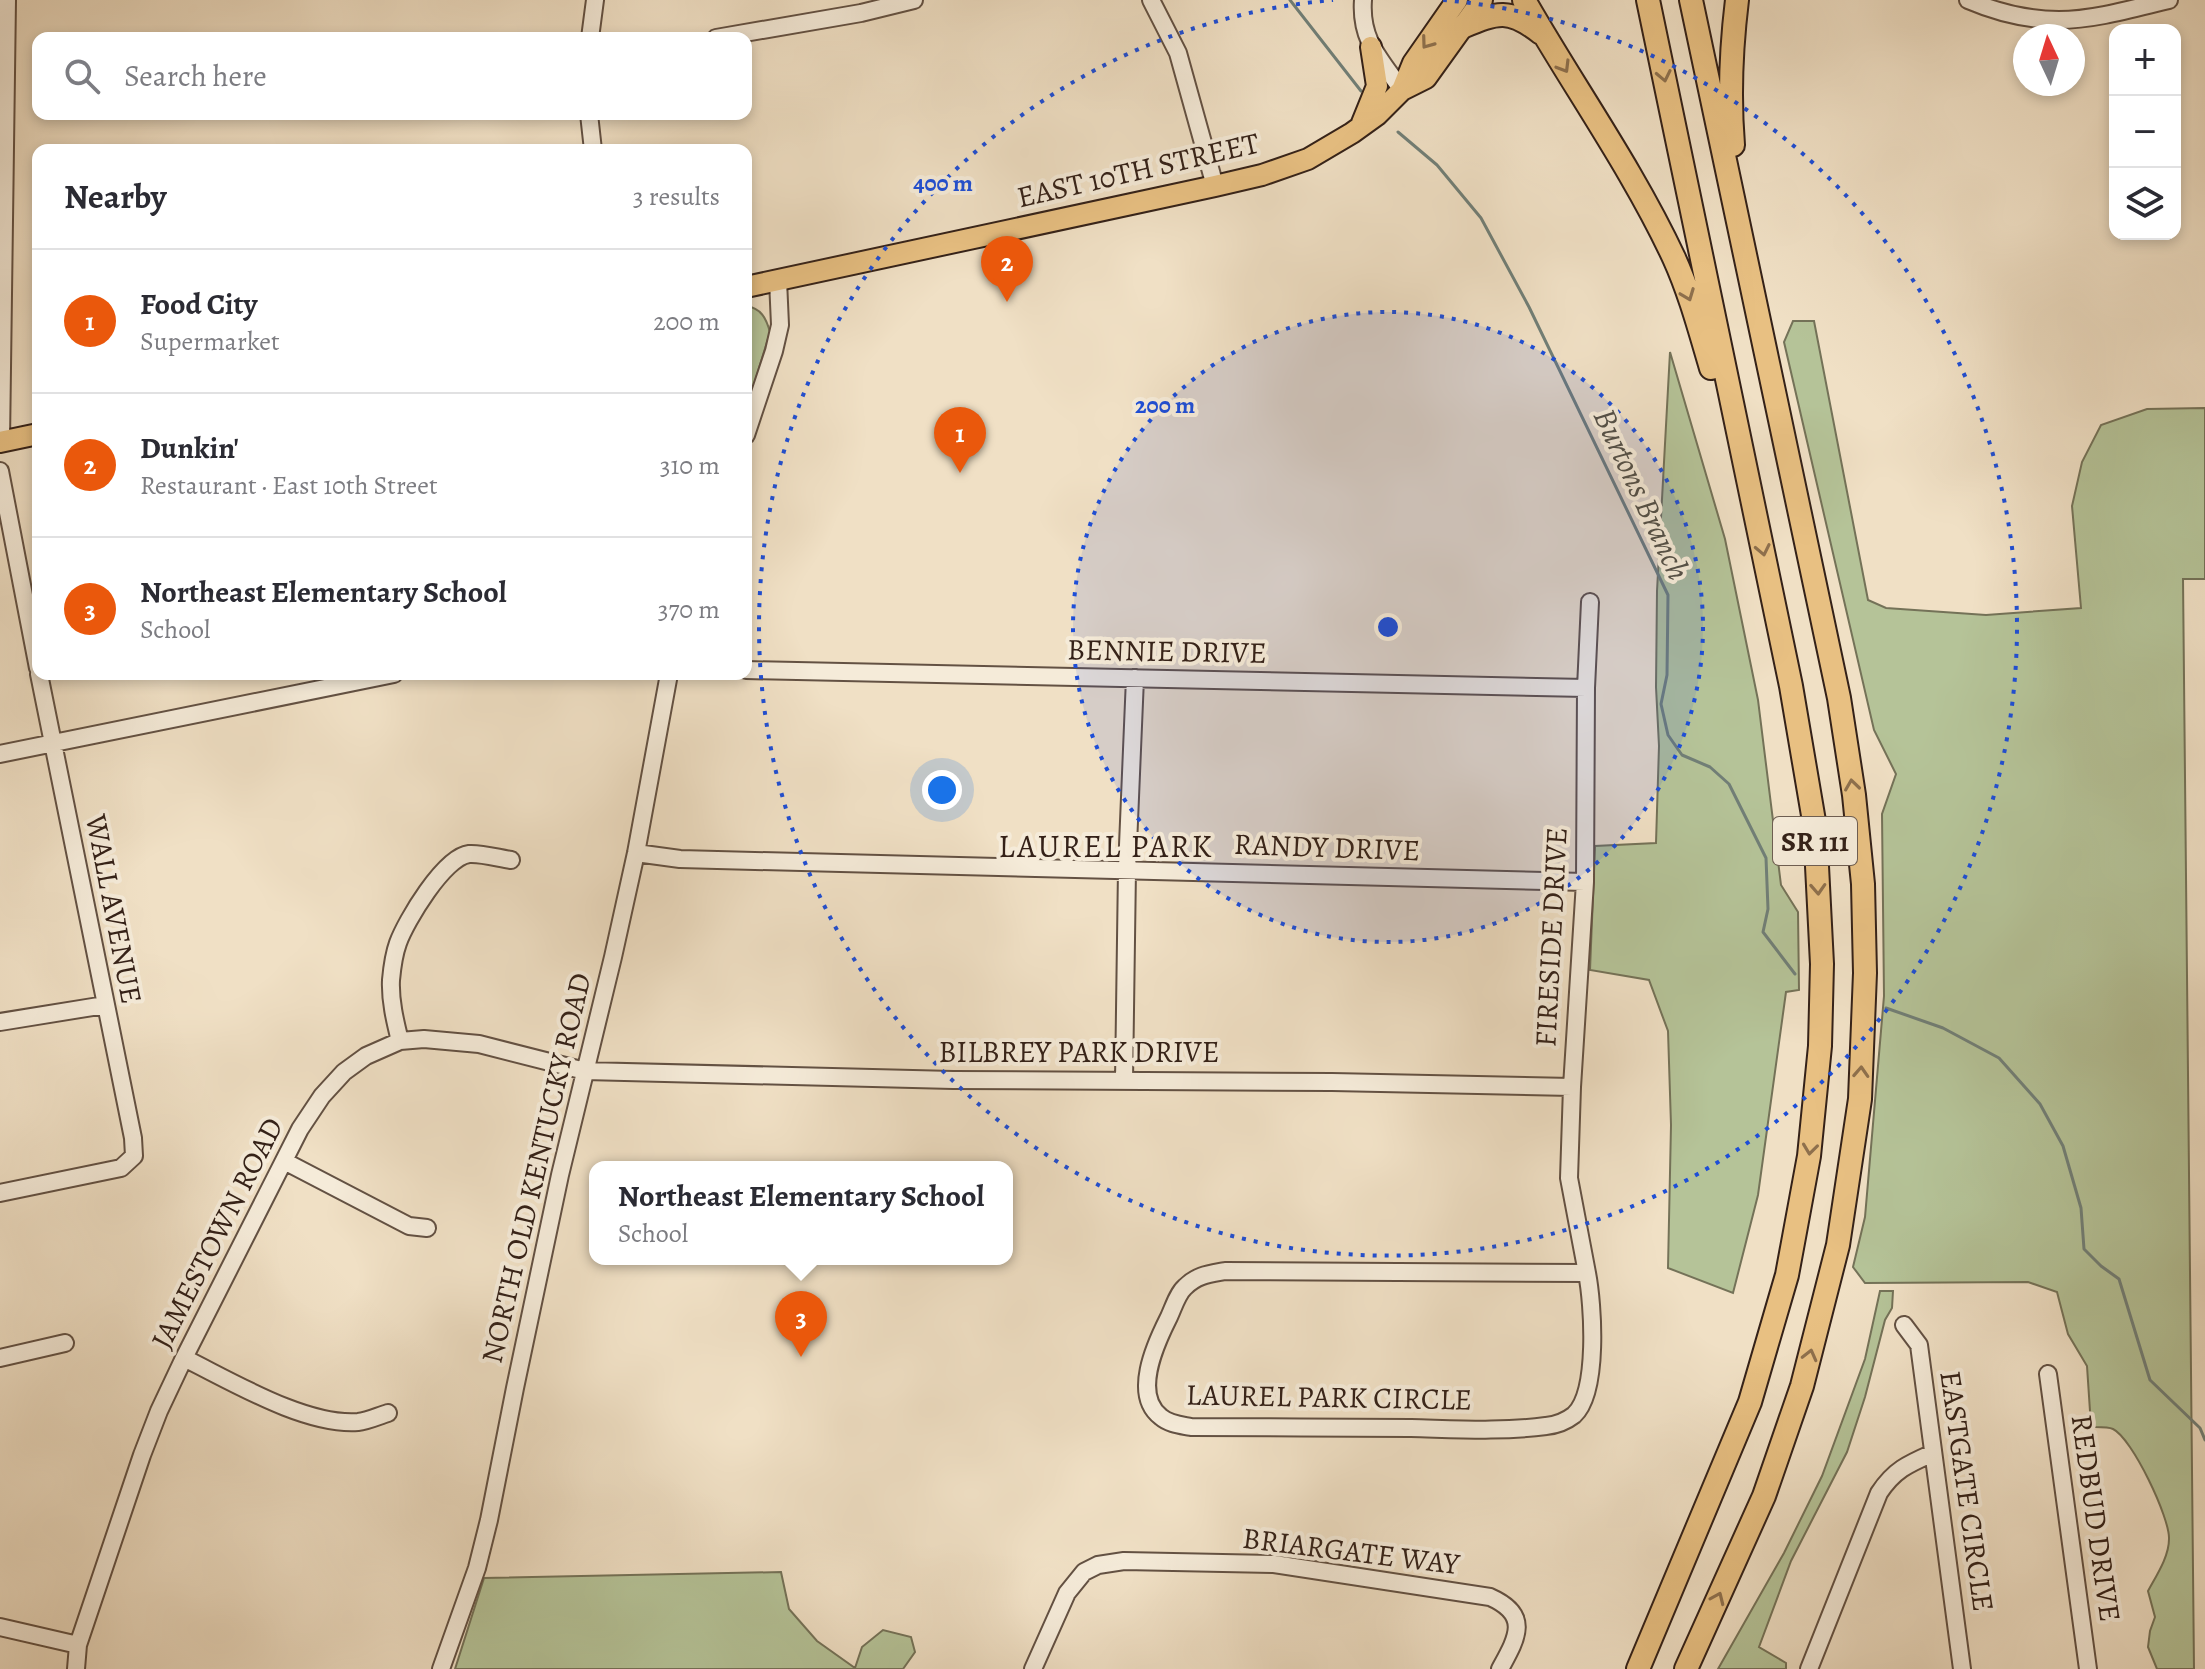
<!DOCTYPE html>
<meta charset="utf-8">
<style>
body{margin:0;font-family:Alegreya,serif;background:#f7f7f7;color:#2b2b33}
.controls{position:absolute;right:24px;top:24px;display:grid;overflow:hidden;border-radius:16px;box-shadow:0 4px 12px #0003}
.controls button{width:72px;height:72px;display:grid;place-items:center;padding:0;border:0;border-bottom:2px solid #e1e1e2;background:#fff;color:#2b2b33;font:40px sans-serif}
.compass{position:absolute;left:2013px;top:24px;width:72px;height:72px;border-radius:50%;background:#fff;box-shadow:0 4px 12px #0003;rotate:356deg}
.you{position:absolute;left:942px;top:790px;width:28px;height:28px;margin:-20px;border:6px solid #fff;border-radius:50%;background:#1a73e8;box-shadow:0 0 0 12px #1a73e833}
.badge{display:grid;place-items:center;width:52px;height:52px;border-radius:50%;background:#ea580c;color:#fff;font-size:26px;font-weight:700}
.pin{position:absolute;translate:-50% -66px;filter:drop-shadow(0 2px 4px #0008)}
.pin::after{content:'';position:absolute;top:42px;width:28px;height:24px;background:inherit;clip-path:polygon(0 0,100% 0,50% 100%)}
.popup{position:absolute;left:589px;top:1161px;width:424px;height:104px;box-sizing:border-box;display:grid;place-content:center;border-radius:16px;background:#fff;filter:drop-shadow(0 2px 6px #0005);font-size:26px;white-space:nowrap;color:#7c7c81}
.popup b{font-size:30px;color:#2b2b33}
.popup::after{content:'';position:absolute;left:50%;top:100%;margin-left:-16px;border:16px solid transparent;border-top-color:#fff}
.list{margin:0;padding:0;list-style:none}
h2{display:flex;justify-content:space-between;align-items:center;height:104px;margin:0;padding:0 32px;font-size:34px}
h2 small{font-size:26px;font-weight:400;color:#7c7c81}
.list li{display:grid;grid-template-columns:52px 1fr auto;gap:24px;align-items:center;box-sizing:border-box;height:144px;padding:0 32px;border-top:2px solid #e1e1e2}
.list b{display:block;font-size:30px;white-space:nowrap}
.list p{margin:0;font-size:26px;white-space:nowrap;color:#7c7c81}
.list em{font-size:26px;font-style:normal;color:#7c7c81}
.icon{flex:none;width:44px;height:44px;fill:none;stroke:currentColor;stroke-width:2;stroke-linecap:round;stroke-linejoin:round}
.map{position:relative;flex:none;width:2205px;height:1669px;overflow:hidden}
.search{position:absolute;background:#fff;box-shadow:0 4px 12px #0003;left:32px;top:32px;width:720px;height:88px;display:flex;align-items:center;gap:20px;box-sizing:border-box;padding:0 28px;border-radius:16px;color:#7c7c81;font-size:30px}
.panel{position:absolute;background:#fff;box-shadow:0 4px 12px #0003;left:32px;top:144px;width:720px;height:536px;border-radius:16px}
.map>svg:first-child{display:block}
.green{fill:#b5c398;stroke:#747258;stroke-width:2}
.lines{fill:none;stroke-linecap:round;stroke-linejoin:round}
.stream{stroke:#717f77;stroke-width:3}
.minor-casing{stroke:#635143;stroke-width:20}
.major-casing{stroke:#342118;stroke-width:24}
.highway-casing{stroke:#342118;stroke-width:26}
.minor{stroke:#f5ebd9;stroke-width:16}
.major{stroke:#e8c082;stroke-width:20}
.highway{stroke:#e8c082;stroke-width:22}
.oneway{stroke:#8e704d}
.ring{fill:none;stroke:#1d4ed8;stroke-width:4;stroke-dasharray:4 8}
.labels{text-anchor:middle;stroke-width:8;stroke-linejoin:round;paint-order:stroke}
.shield{fill:#f5ebd9;stroke:#6e5e52;stroke-width:2}
.shield-label{font-size:28px;font-weight:bold;fill:#342118}
.street-label{font-size:30px;fill:#342118;stroke:#f5ebd9}
.water-label{font-size:32px;font-style:italic;fill:#535048;stroke:#f5ebd9}
.neighbourhood-label{font-size:32px;letter-spacing:2px;fill:#342118;stroke:#f5ebd9}
.centre{fill:#1d4ed8;stroke:#f5ebd9;stroke-width:4}
.ring-label{font-size:24px;text-anchor:middle;font-weight:bold;fill:#1d4ed8;stroke:#f5ebd9;stroke-width:8;stroke-linejoin:round;paint-order:stroke}
</style>
<div class="map">
<svg width="2205" height="1669" viewBox="0 0 2205 1669">
<rect width="100%" height="100%" fill="#f0e0c5"/>
<filter id="stains"><feTurbulence type="fractalNoise" baseFrequency=".0025" numOctaves="4"/><feColorMatrix values="0 0 0 0 .2 0 0 0 0 .09 0 0 0 0 .02 0 0 0 .5 -.17"/></filter>
<radialGradient id="worn" r=".72"><stop offset=".6" stop-color="#630" stop-opacity="0"/><stop offset="1" stop-color="#630" stop-opacity=".3"/></radialGradient>
<path class="green" d="M746,306C761,308 766,318 770,332L746,411Z
M1793,321H1814L1868,600L1886,608L1986,615L2081,608L2072,506L2082,462L2101,425L2147,409L2205,408V579H2183L2194,1669H2157L2148,1647L2150,1631L2155,1617L2148,1591C2156,1576 2169,1557 2169,1539C2170,1518 2132,1438 2113,1429C2109,1427 2100,1427 2095,1427L2090,1411L2087,1366L2068,1334L2057,1292L2028,1282L1865,1283L1853,1267L1865,1217L1884,996L1882,814L1896,774L1874,730L1784,342Z
M1670,352L1725,539L1758,700L1781,885L1798,912L1799,990L1786,992L1758,1195L1733,1293L1668,1268L1671,1125L1668,1031L1649,980L1590,970L1595,846L1656,843L1659,746L1656,687L1657,591Z
M1880,1291H1893L1892,1308L1885,1320L1865,1397L1847,1452L1791,1561L1759,1647L1786,1663V1669H1718L1784,1553L1822,1476L1865,1359Z
M781,1572L789,1609L817,1641L855,1668L862,1647L883,1630L911,1637L915,1652L903,1669H455L484,1578Z"/>
<g class="lines">
<path class="stream" d="M1290,0L1361,91
M1398,132L1437,165L1481,218L1529,307L1668,595L1667,675L1661,704L1668,735L1682,755L1710,767L1729,784L1766,858L1768,909L1763,932L1795,974
M1886,1008L1943,1028L1999,1058L2040,1104L2063,1146L2081,1208L2084,1249L2101,1266L2119,1279L2150,1380L2200,1428L2205,1440"/>
<defs>
<path id="minor" d="M1151,0L1178,53L1215,186
M1363,0C1360,40 1380,59 1402,90
M1968,0C1996,12 2028,20 2059,20C2094,20 2135,8 2169,0
M590,38L595,0
M716,38L861,13L914,0
M589,114L593,150
M746,435L774,351L780,325L778,280
M1,441L7,0
M0,471L38,668
M746,670L1586,688
M0,754L394,674
M636,853L680,859L1585,882
M0,1022L105,1005
M400,1041C395,1021 390,1000 391,980C392,969 394,954 398,943C406,921 444,857 469,854C481,853 498,858 511,860
M1124,1081L1127,869L1135,678
M284,1161L409,1226L427,1228
M0,1193L121,1168L134,1156L133,1138L39,674
M1225,1271L1587,1273C1593,1304 1599,1392 1574,1415C1565,1422 1557,1425 1546,1426C1503,1432 1455,1429 1411,1428C1338,1428 1264,1427 1191,1427C1181,1425 1169,1424 1161,1417C1132,1395 1155,1345 1168,1319C1173,1309 1177,1294 1185,1287C1197,1275 1209,1274 1225,1271Z
M1587,1273L1569,1178L1572,1087L1585,882L1586,688L1590,602
M1904,1325L1919,1345L1962,1669
M0,1358L65,1343
M184,1358C231,1381 305,1426 358,1422C368,1421 378,1416 388,1413
M2048,1374L2088,1669
M0,1627L78,1645
M76,1669L78,1645L142,1455L159,1411L184,1358L300,1129L322,1096L344,1072L366,1056L400,1041L424,1039L479,1044L585,1071L953,1080L1332,1082L1572,1087
M441,1669L477,1568L489,1520L515,1388L560,1175L613,957L636,853L669,674
M1033,1669L1067,1593L1084,1572L1098,1565L1124,1561L1274,1564L1490,1597C1531,1615 1517,1638 1500,1669
M1809,1669L1879,1493C1894,1470 1908,1464 1933,1453"/>
<path id="major" d="M1402,90L1413,63L1457,0
M1362,123L1377,86L1371,47
M746,287L1215,186L1262,175L1308,159L1352,133L1377,115L1402,90L1426,78L1482,0
M0,442L38,434"/>
<path id="highway" d="M1524,0C1573,86 1632,168 1674,258C1690,293 1700,331 1711,368
M1462,27C1498,12 1509,8 1541,33
M1733,145C1729,96 1731,49 1737,0
M1638,1669L1750,1402L1787,1275L1809,1156L1820,1046L1822,964L1815,827L1791,686L1648,0
M1686,1669L1764,1496L1802,1386L1838,1245L1860,1099L1865,973L1863,884L1854,795L1839,698L1691,0"/>
</defs>
<use href="#minor" class="minor-casing"/>
<use href="#major" class="major-casing"/>
<use href="#highway" class="highway-casing"/>
<use href="#minor" class="minor"/>
<use href="#major" class="major"/>
<use href="#highway" class="highway"/>
</g>
<defs><path id="oneway-chevron" d="M-2-3.5L2.5 0L-2 3.5" fill="none" stroke-width="1.6" stroke-linecap="round" stroke-linejoin="round" transform="scale(2)"/></defs>
<g class="oneway">
<use href="#oneway-chevron" transform="translate(1427 43) rotate(126)"/>
<use href="#oneway-chevron" transform="translate(1564 67) rotate(59)"/>
<use href="#oneway-chevron" transform="translate(1664 76) rotate(78)"/>
<use href="#oneway-chevron" transform="translate(1688 295) rotate(69)"/>
<use href="#oneway-chevron" transform="translate(1763 550) rotate(78)"/>
<use href="#oneway-chevron" transform="translate(1852 785) rotate(-98)"/>
<use href="#oneway-chevron" transform="translate(1818 889) rotate(87)"/>
<use href="#oneway-chevron" transform="translate(1861 1072) rotate(-87)"/>
<use href="#oneway-chevron" transform="translate(1810 1149) rotate(97)"/>
<use href="#oneway-chevron" transform="translate(1810 1355) rotate(-76)"/>
<use href="#oneway-chevron" transform="translate(1718 1598) rotate(-66)"/>
</g>
<circle cx="1388" cy="627" r="315" fill="#1d4ed8" fill-opacity=".12"/>
<g class="ring">
<circle cx="1388" cy="627" r="315"/>
<path d="M1443 0A629 629 0 1 1 1333 0"/>
</g>
<g class="labels">
<rect class="shield" x="1773" y="817" width="84" height="48" rx="6"/>
<g class="shield-label">
<text x="1815" y="851">SR 111</text>
</g>
<g class="street-label">
<text transform="translate(1138 170) rotate(-13)" y="10">EAST 10TH STREET</text>
<text transform="translate(1167 651) rotate(1)" y="10">BENNIE DRIVE</text>
<text transform="translate(1327 847) rotate(2)" y="10">RANDY DRIVE</text>
<text transform="translate(114 909) rotate(79)" y="10">WALL AVENUE</text>
<text transform="translate(1551 937) rotate(-87)" y="10">FIRESIDE DRIVE</text>
<text x="1079" y="1062">BILBREY PARK DRIVE</text>
<text transform="translate(536 1168) rotate(-77)" y="10">NORTH OLD KENTUCKY ROAD</text>
<text transform="translate(217 1233) rotate(-63)" y="10">JAMESTOWN ROAD</text>
<text transform="translate(1329 1397) rotate(1)" y="10">LAUREL PARK CIRCLE</text>
<text transform="translate(1967 1491) rotate(82)" y="10">EASTGATE CIRCLE</text>
<text transform="translate(2096 1518) rotate(82)" y="10">REDBUD DRIVE</text>
<text transform="translate(1351 1551) rotate(7)" y="10">BRIARGATE WAY</text>
</g>
<g class="water-label">
<text transform="translate(1642 494) rotate(65)" y="11">Burtons Branch</text>
</g>
<g class="neighbourhood-label">
<text x="1106" y="857">LAUREL PARK</text>
</g>
</g>
<circle cx="1388" cy="627" r="12" class="centre"/>
<g class="ring-label">
<text x="943" y="191">400 m</text>
<text x="1165" y="413">200 m</text>
</g>
<rect width="100%" height="100%" filter="url(#stains)"/>
<rect width="100%" height="100%" fill="url(#worn)"/>
</svg>
<div class="controls">
<button>+</button>
<button>−</button>
<button><svg class="icon" aria-label="layers" viewBox="0 0 24 24"><path d="M12 4l9 5-9 5-9-5zM3 14l9 5 9-5"/></svg></button>
</div>
<svg class="compass" viewBox="-18 -18 36 36"><path d="M0-13l5 13h-10z" fill="#e53935"/><path d="M0 13l5-13h-10z" fill="#7c7c81"/></svg>
<div class="you"></div>
<div class="pin badge" style="left:960px;top:473px">1</div>
<div class="pin badge" style="left:1007px;top:302px">2</div>
<div class="pin badge" style="left:801px;top:1357px">3</div>
<div class="popup"><b>Northeast Elementary School</b>School</div>
<div class="search"><svg class="icon" aria-label="search" viewBox="0 0 24 24"><circle cx="10" cy="10" r="6"/><path d="M15 15l6 6"/></svg>Search here</div>
<section class="panel">
<h2>Nearby<small>3 results</small></h2>
<ul class="list">
<li><span class="badge">1</span><div><b>Food City</b><p>Supermarket</p></div><em>200 m</em></li>
<li><span class="badge">2</span><div><b>Dunkin'</b><p>Restaurant · East 10th Street</p></div><em>310 m</em></li>
<li><span class="badge">3</span><div><b>Northeast Elementary School</b><p>School</p></div><em>370 m</em></li>
</ul>
</section>
</div>
